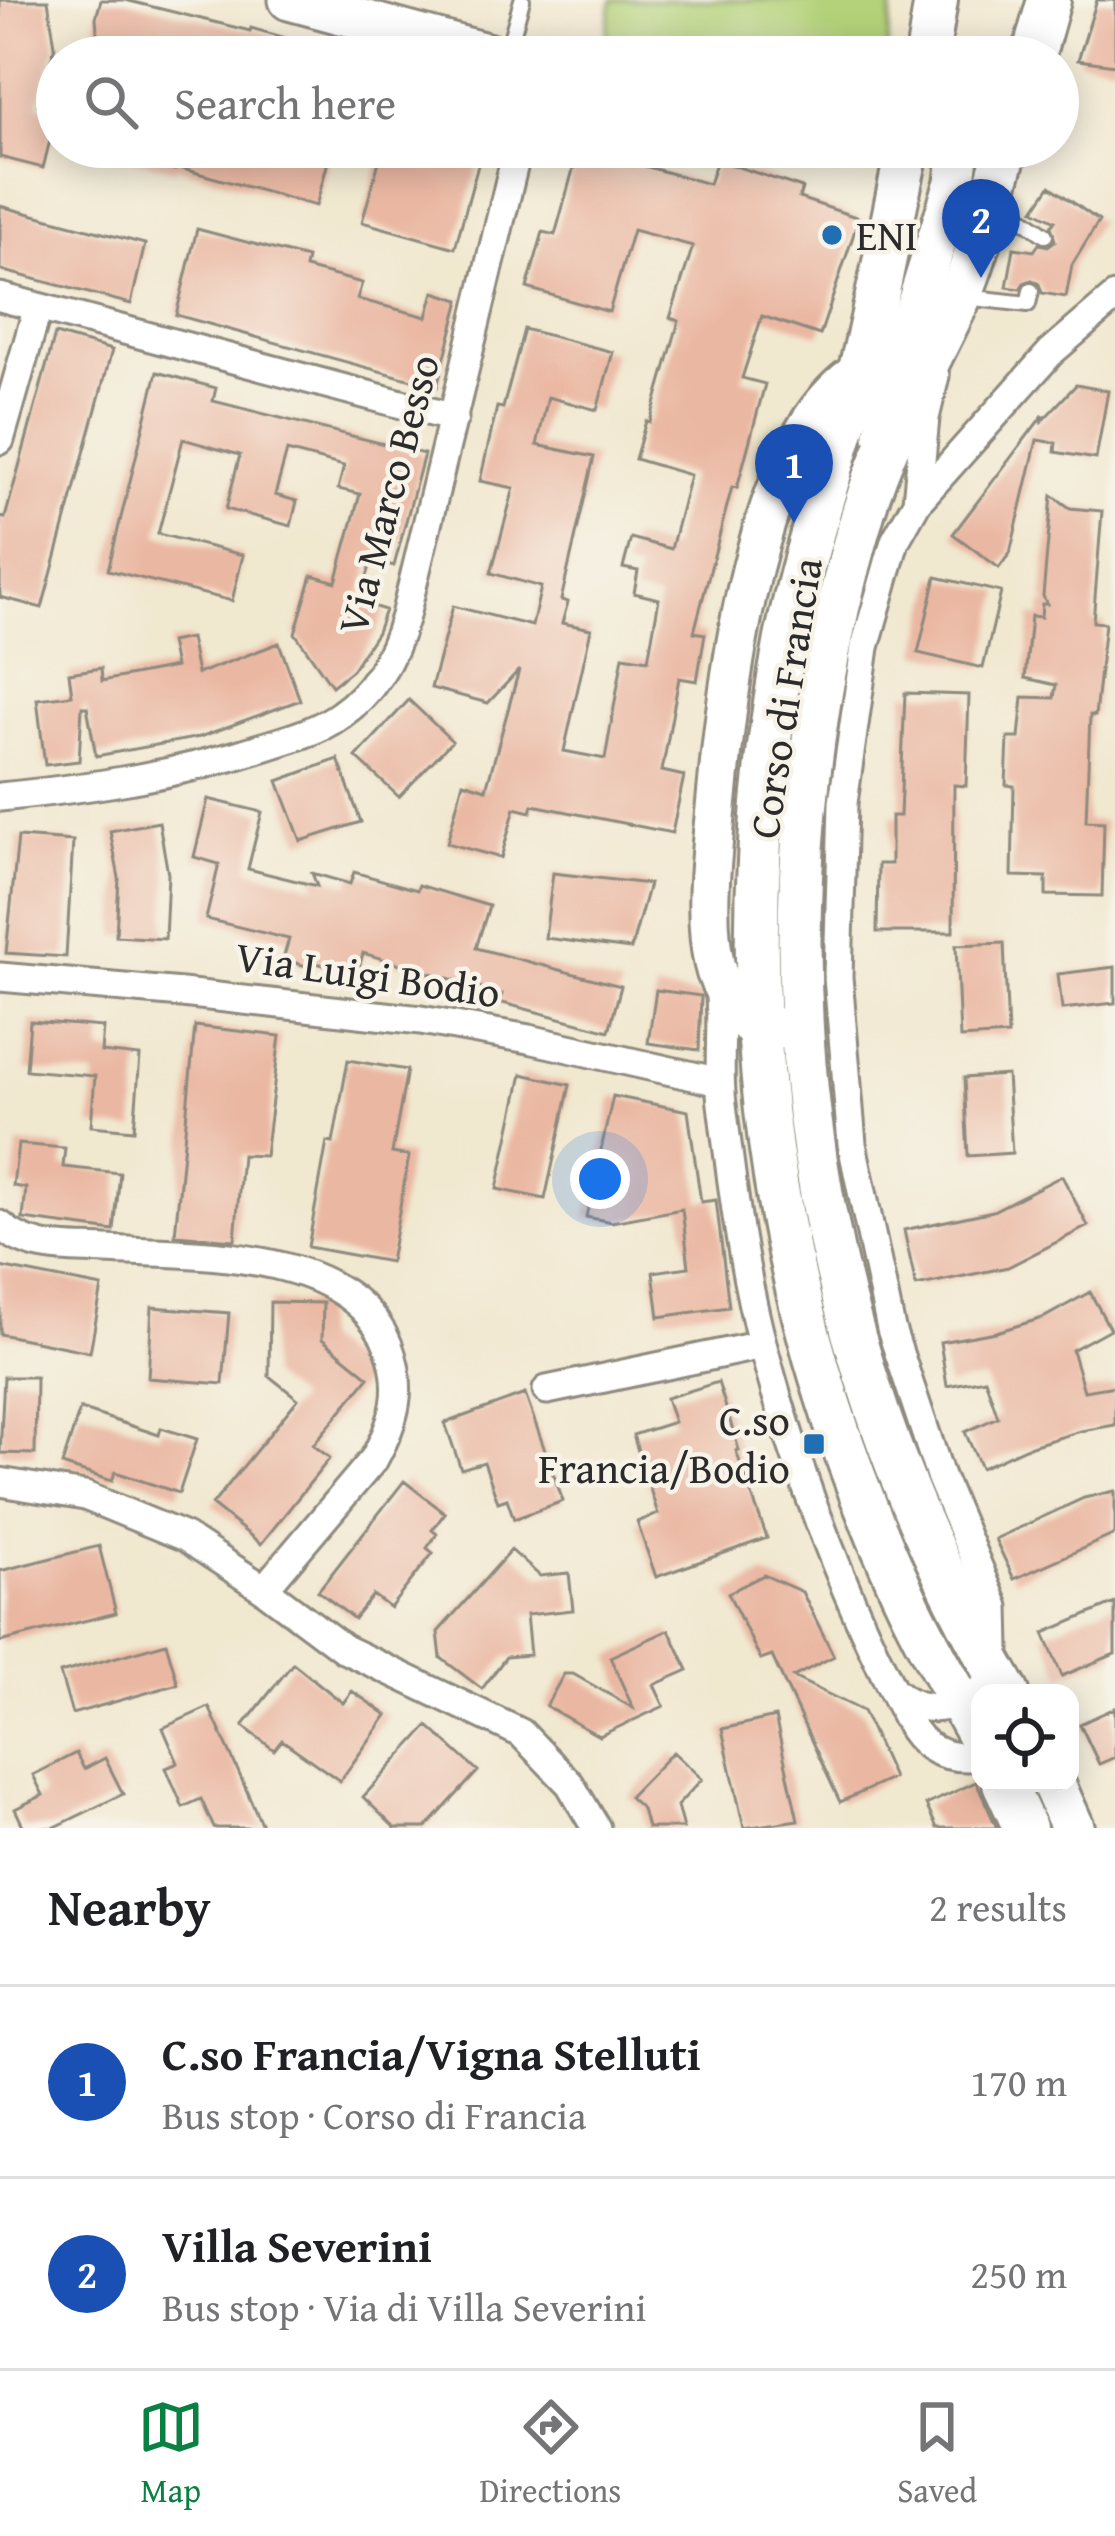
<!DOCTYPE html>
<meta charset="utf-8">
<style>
body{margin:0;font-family:"Gentium Book Plus",serif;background:#f2f2f2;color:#202124}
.controls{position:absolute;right:36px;bottom:36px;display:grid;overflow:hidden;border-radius:24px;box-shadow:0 6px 30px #0003}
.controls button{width:108px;height:108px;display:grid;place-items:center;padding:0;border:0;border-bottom:3px solid #e0e0e0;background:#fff;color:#202124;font:60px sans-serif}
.you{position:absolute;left:600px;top:1179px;width:42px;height:42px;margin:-30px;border:9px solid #fff;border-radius:50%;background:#1a73e8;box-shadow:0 0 0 18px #1a73e833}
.badge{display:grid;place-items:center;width:78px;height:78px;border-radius:50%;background:#0b8043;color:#fff;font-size:39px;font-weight:700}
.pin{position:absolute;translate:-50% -99px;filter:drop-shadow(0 3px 6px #0008)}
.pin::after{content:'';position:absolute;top:63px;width:42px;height:36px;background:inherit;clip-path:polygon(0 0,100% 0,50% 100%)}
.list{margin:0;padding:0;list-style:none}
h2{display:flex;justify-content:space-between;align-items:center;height:156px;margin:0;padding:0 48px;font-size:51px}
h2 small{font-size:39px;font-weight:400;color:#757577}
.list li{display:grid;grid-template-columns:78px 1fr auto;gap:36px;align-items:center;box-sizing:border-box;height:192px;padding:0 48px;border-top:3px solid #e0e0e0}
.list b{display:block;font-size:45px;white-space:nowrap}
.list p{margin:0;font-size:39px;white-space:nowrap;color:#757577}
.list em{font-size:39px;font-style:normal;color:#757577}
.icon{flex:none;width:66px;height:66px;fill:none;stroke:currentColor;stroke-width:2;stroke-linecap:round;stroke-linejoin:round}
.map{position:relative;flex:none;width:1115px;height:1828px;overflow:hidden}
.search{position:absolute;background:#fff;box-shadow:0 6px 30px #0003;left:36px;right:36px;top:36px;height:132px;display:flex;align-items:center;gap:30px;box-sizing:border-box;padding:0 42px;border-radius:66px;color:#757577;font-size:45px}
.sheet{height:540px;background:#fff}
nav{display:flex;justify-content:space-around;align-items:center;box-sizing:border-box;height:168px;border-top:3px solid #e0e0e0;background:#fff;font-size:33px;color:#757577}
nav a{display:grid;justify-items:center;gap:6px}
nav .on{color:#0b8043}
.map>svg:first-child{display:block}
.green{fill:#b3d279;stroke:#6f7e52;stroke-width:3}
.building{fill:#eab7a2}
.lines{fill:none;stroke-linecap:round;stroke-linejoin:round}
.lane-casing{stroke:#8e8a7e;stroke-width:20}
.street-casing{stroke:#8e8a7e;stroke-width:33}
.secondary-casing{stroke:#8e8a7e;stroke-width:45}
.primary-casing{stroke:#8e8a7e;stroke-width:48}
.lane{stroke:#fff;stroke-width:14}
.street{stroke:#fff;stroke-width:27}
.secondary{stroke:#fff;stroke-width:39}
.primary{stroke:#fff;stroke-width:42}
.poi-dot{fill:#1f6fb2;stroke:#f7f3e8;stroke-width:4.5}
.labels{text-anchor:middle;stroke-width:9;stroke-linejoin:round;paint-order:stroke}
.poi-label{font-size:42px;fill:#2b2b2b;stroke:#f7f3e8;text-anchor:start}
.street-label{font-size:42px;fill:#2b2b2b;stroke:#f7f3e8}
</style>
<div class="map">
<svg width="1115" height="1828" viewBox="0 0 1115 1828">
<rect width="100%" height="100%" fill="#f7f3e8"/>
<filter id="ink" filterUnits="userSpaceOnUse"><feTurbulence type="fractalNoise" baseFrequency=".00833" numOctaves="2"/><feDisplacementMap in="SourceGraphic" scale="24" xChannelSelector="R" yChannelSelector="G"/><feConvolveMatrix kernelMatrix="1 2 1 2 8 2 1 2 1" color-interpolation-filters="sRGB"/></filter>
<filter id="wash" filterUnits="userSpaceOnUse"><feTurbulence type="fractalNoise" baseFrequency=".004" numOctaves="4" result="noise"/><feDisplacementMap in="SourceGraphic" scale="48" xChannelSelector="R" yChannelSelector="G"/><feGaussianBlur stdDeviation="2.7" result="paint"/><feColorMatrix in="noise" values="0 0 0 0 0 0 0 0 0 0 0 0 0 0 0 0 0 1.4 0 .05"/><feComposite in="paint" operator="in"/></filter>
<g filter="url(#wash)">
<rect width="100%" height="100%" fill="#f1e8d0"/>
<path class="green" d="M612,0H893L886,57H683L605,46Z"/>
<g id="blocks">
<path class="building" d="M0,0H48L55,46L38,105L57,112L43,168L0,157Z
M101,0H125L250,31L251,28L332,51L331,57H99L96,18Z
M1097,0H1115V65L1078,60Z
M116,147H332L316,206L176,167L175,170L115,155Z
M383,147H483L455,248L362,222Z
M579,148L709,184L717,160L802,188L799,198L859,218L820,335L762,316L742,378L765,384L737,488L732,487L694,632L705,634L697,681L679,678L662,771L684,776L672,833L533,805L531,812L515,808L501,858L447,843L463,782L486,789L519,670L488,703L431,688L453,606L532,626L541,587L491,573L514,488L480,481L497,407L503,408L524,329L613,352L597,410L548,397L537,445L594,457L561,600L568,602L562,623L591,629L564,751L605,759L623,656L648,660L659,599L634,593L638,571L623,568L631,538L671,549L690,475L635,459L646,421L650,422L679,321L670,318L693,246L633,230L609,312L527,288L543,232L555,235Z
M1050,186L1099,221L1072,265L1066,297L1042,293L1039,284L1032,280L1024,283L1020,289L1007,287L1014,248L1034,251L1039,244L1048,246L1055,241L1051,226L1055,221L1034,210Z
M0,206L145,244L131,304L0,270Z
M197,229L307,258L305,268L362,283L357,299L427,317L434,292L460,300L437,387L176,315Z
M55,334L112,350L42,608L0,597V517L5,518Z
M157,372L216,388L213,401L424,454L394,566L372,560L359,602L385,610L377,632L352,670L332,686L295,633L312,575L336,582L360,494L338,489L344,466L287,451L275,495L297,501L291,526L226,509L240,455L183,439L158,534L243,555L232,601L108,570Z
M1076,385L1108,391L1096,459L1055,452L1056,443L1037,440L1010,553L999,568L953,534L1043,415L1042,421Z
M1052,495L1070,508L1102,511L1093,622L1105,623L1095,716L1090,715L1086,821L1104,822L1102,896L1046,895V877L1012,876L1014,786L1006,785L1008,738H1019L1023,697L1054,698L1056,685L1025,678L1031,616L1041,617L1042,604H1047L1043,596Z
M936,577L1001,592L983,668L918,653Z
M190,638L197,674L279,643L300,700L200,737L96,756L87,707H82L79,761L45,765L37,699L72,695L69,673L101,668L102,681L175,667L170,642Z
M905,693L969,695L966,786L954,785L953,932H877L878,864H891V816H900Z
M409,700L452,741L399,797L356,757Z
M338,759L361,822L301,841L278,781Z
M208,799L262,812L248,869L317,886L312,873L350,884L354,872L417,890L419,885L489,906L476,948L621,986L609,1031L499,1002L502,994L363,953L357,975L310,961L309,967L283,959L289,939L206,919L219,864L194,857Z
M159,822L168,874L165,939L116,936L119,878L110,831Z
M18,837L73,841L66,957L6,953Z
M553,873L649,884L631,949L545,938Z
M1004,943L1008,1035L960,1038L956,945Z
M1115,967V1003L1062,1009L1058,974Z
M656,990L701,996L699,1050L648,1043Z
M30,1021L103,1027L101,1052L140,1056L134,1130L91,1126L95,1076L26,1070Z
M195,1026L280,1036L265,1156L242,1155L235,1240L175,1235Z
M348,1060L407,1070L392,1153L409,1156L390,1262L308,1247L327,1142L333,1143Z
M522,1074L570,1085L545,1199L497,1189Z
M1007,1075L1012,1153L968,1156L964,1078Z
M613,1096L688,1111L701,1202L716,1200L729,1307L659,1317L653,1272L689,1267L682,1209L612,1222L586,1217Z
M18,1144L65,1148L63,1167L120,1173L114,1231L23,1219L26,1188L13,1186Z
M1062,1176L1088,1226L1008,1267L916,1286L904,1230L993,1211Z
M0,1267L102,1287L90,1352L0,1334Z
M1090,1292L1110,1329L1072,1350L1084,1391L1115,1386V1425L1081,1431L1025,1448L981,1468L965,1432L998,1417L985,1379L947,1386L940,1342L996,1332L1043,1318Z
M270,1302L323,1303L322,1339L369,1377L313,1445L330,1458L261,1544L212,1505L298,1399L269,1376Z
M152,1307L229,1313L223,1384L148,1378Z
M4,1377H36L35,1454L0,1453Z
M718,1382L739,1450L736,1451L767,1538L656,1577L637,1522L658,1514L633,1435L674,1422L666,1398Z
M525,1394L563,1501L514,1519L507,1499L498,1502L484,1462L461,1469L445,1423Z
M80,1409L159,1435L161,1428L197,1439L179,1493L115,1472L112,1481L62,1465Z
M404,1481L445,1513L432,1530L437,1534L427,1548L433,1553L390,1608L373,1595L354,1619L318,1591Z
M1115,1491V1534L1014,1579L995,1539L1084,1498Z
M99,1546L116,1613L0,1642V1571Z
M511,1550L540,1576L569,1573L573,1610L526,1615L530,1655L506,1657L482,1689L441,1658L438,1632Z
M764,1575L802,1592L834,1656L793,1677L863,1711L893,1778L840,1802L772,1656L761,1660L728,1593Z
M1115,1603V1654L1062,1676L1044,1633Z
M669,1630L688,1670L654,1685L664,1706L599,1736L546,1706L564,1674H573L633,1708L610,1657Z
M166,1643L178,1684L72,1714L60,1673Z
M293,1663L343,1703L352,1691L387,1715L340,1781L282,1740L274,1750L243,1726Z
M209,1707L234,1762L263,1828H214L201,1799L183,1807L166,1768L178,1763L163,1728Z
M1115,1708V1757L1099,1764L1080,1724Z
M775,1717L798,1820L744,1828L722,1729Z
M428,1726L478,1771L426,1828H395L363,1797Z
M673,1752L702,1779L677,1806L683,1828H647L642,1809L629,1797Z
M76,1753L84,1769L105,1758L123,1794L53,1828H24L15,1809L43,1795L33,1775Z
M976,1782L997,1828H937L926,1805Z"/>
</g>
</g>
<g filter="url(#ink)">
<use href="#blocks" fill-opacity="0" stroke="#8e8a7e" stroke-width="3"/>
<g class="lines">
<defs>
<path id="lane" d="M506,57L522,0
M996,199L1045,235
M965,297L1028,304L1031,291"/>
<path id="street" d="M0,297L38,307L0,440
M38,307L454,418
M917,502L925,418L935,376
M0,797C89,788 178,775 263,747C289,739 318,731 340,715C374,692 394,655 405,616L518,147
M0,977L182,993L421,1020L529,1039L720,1082
M719,985C724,1024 717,1064 722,1104C732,1184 742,1268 763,1347C798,1478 850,1610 913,1730C930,1754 952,1760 980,1756
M0,1225C30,1252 68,1248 105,1250C194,1255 347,1247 388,1345C405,1388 395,1421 374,1459L264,1589
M547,1390L762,1345
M0,1482L85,1496L185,1537L264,1589L344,1649L521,1733L570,1784L596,1828
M894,1691C920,1714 943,1710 973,1698
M980,1693L989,1679L996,1649L995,1607L940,1476L891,1329L852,1144L838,977L843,803L865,647L895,541L917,502L1051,352L1115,297"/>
<path id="secondary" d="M289,0L501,57
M884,435L899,361L955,182L959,147
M801,1025L758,1031C739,1017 719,987 714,963C703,911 712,850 717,798C728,682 754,440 859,372"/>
<path id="primary" d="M927,57L936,0
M1033,57L1049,0
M908,147C891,223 878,302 858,377C834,465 804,550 786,639C724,964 760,1276 896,1578C920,1633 951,1685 980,1738
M1007,147C991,198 979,254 957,303C925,372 886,436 864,510C743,911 793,1333 1008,1693
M1004,1783L1025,1828
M1053,1783L1073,1828"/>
</defs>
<use href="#lane" class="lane-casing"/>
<use href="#street" class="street-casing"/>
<use href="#secondary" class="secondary-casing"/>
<use href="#primary" class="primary-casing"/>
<use href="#lane" class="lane"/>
<use href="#street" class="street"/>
<use href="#secondary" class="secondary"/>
<use href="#primary" class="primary"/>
</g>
</g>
<g class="poi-dot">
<circle cx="832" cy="235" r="12"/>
<rect x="802" y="1432" width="24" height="24" rx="6"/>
</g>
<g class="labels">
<g class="poi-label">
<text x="856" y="250">ENI</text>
<text x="790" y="1435" text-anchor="end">C.so<tspan x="790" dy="48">Francia/Bodio</tspan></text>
</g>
<g class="street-label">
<text transform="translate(388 494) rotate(-75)" y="15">Via Marco Besso</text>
<text transform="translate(785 698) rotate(-81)" y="15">Corso di Francia</text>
<text transform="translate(368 974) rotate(8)" y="15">Via Luigi Bodio</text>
</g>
</g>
</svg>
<div class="controls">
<button><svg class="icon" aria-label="locate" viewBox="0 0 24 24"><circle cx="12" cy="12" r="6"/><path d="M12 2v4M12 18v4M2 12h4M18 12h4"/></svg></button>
</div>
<div class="you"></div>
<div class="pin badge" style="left:794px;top:523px;background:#1a4fb4">1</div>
<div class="pin badge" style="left:981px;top:278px;background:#1a4fb4">2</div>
<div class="search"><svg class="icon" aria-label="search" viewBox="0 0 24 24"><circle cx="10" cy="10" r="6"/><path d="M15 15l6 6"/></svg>Search here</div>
</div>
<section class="sheet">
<h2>Nearby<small>2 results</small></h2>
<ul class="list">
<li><span class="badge" style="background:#1a4fb4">1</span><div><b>C.so Francia/Vigna Stelluti</b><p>Bus stop · Corso di Francia</p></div><em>170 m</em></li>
<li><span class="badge" style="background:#1a4fb4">2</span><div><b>Villa Severini</b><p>Bus stop · Via di Villa Severini</p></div><em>250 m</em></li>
</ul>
</section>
<nav>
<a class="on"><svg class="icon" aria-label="map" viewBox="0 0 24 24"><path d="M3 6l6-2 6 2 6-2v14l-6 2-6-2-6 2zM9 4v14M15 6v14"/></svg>Map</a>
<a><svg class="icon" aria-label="directions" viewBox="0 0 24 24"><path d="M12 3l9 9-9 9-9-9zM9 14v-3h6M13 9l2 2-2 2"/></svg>Directions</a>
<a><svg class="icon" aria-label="saved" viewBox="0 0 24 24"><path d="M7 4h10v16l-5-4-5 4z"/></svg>Saved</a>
</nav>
